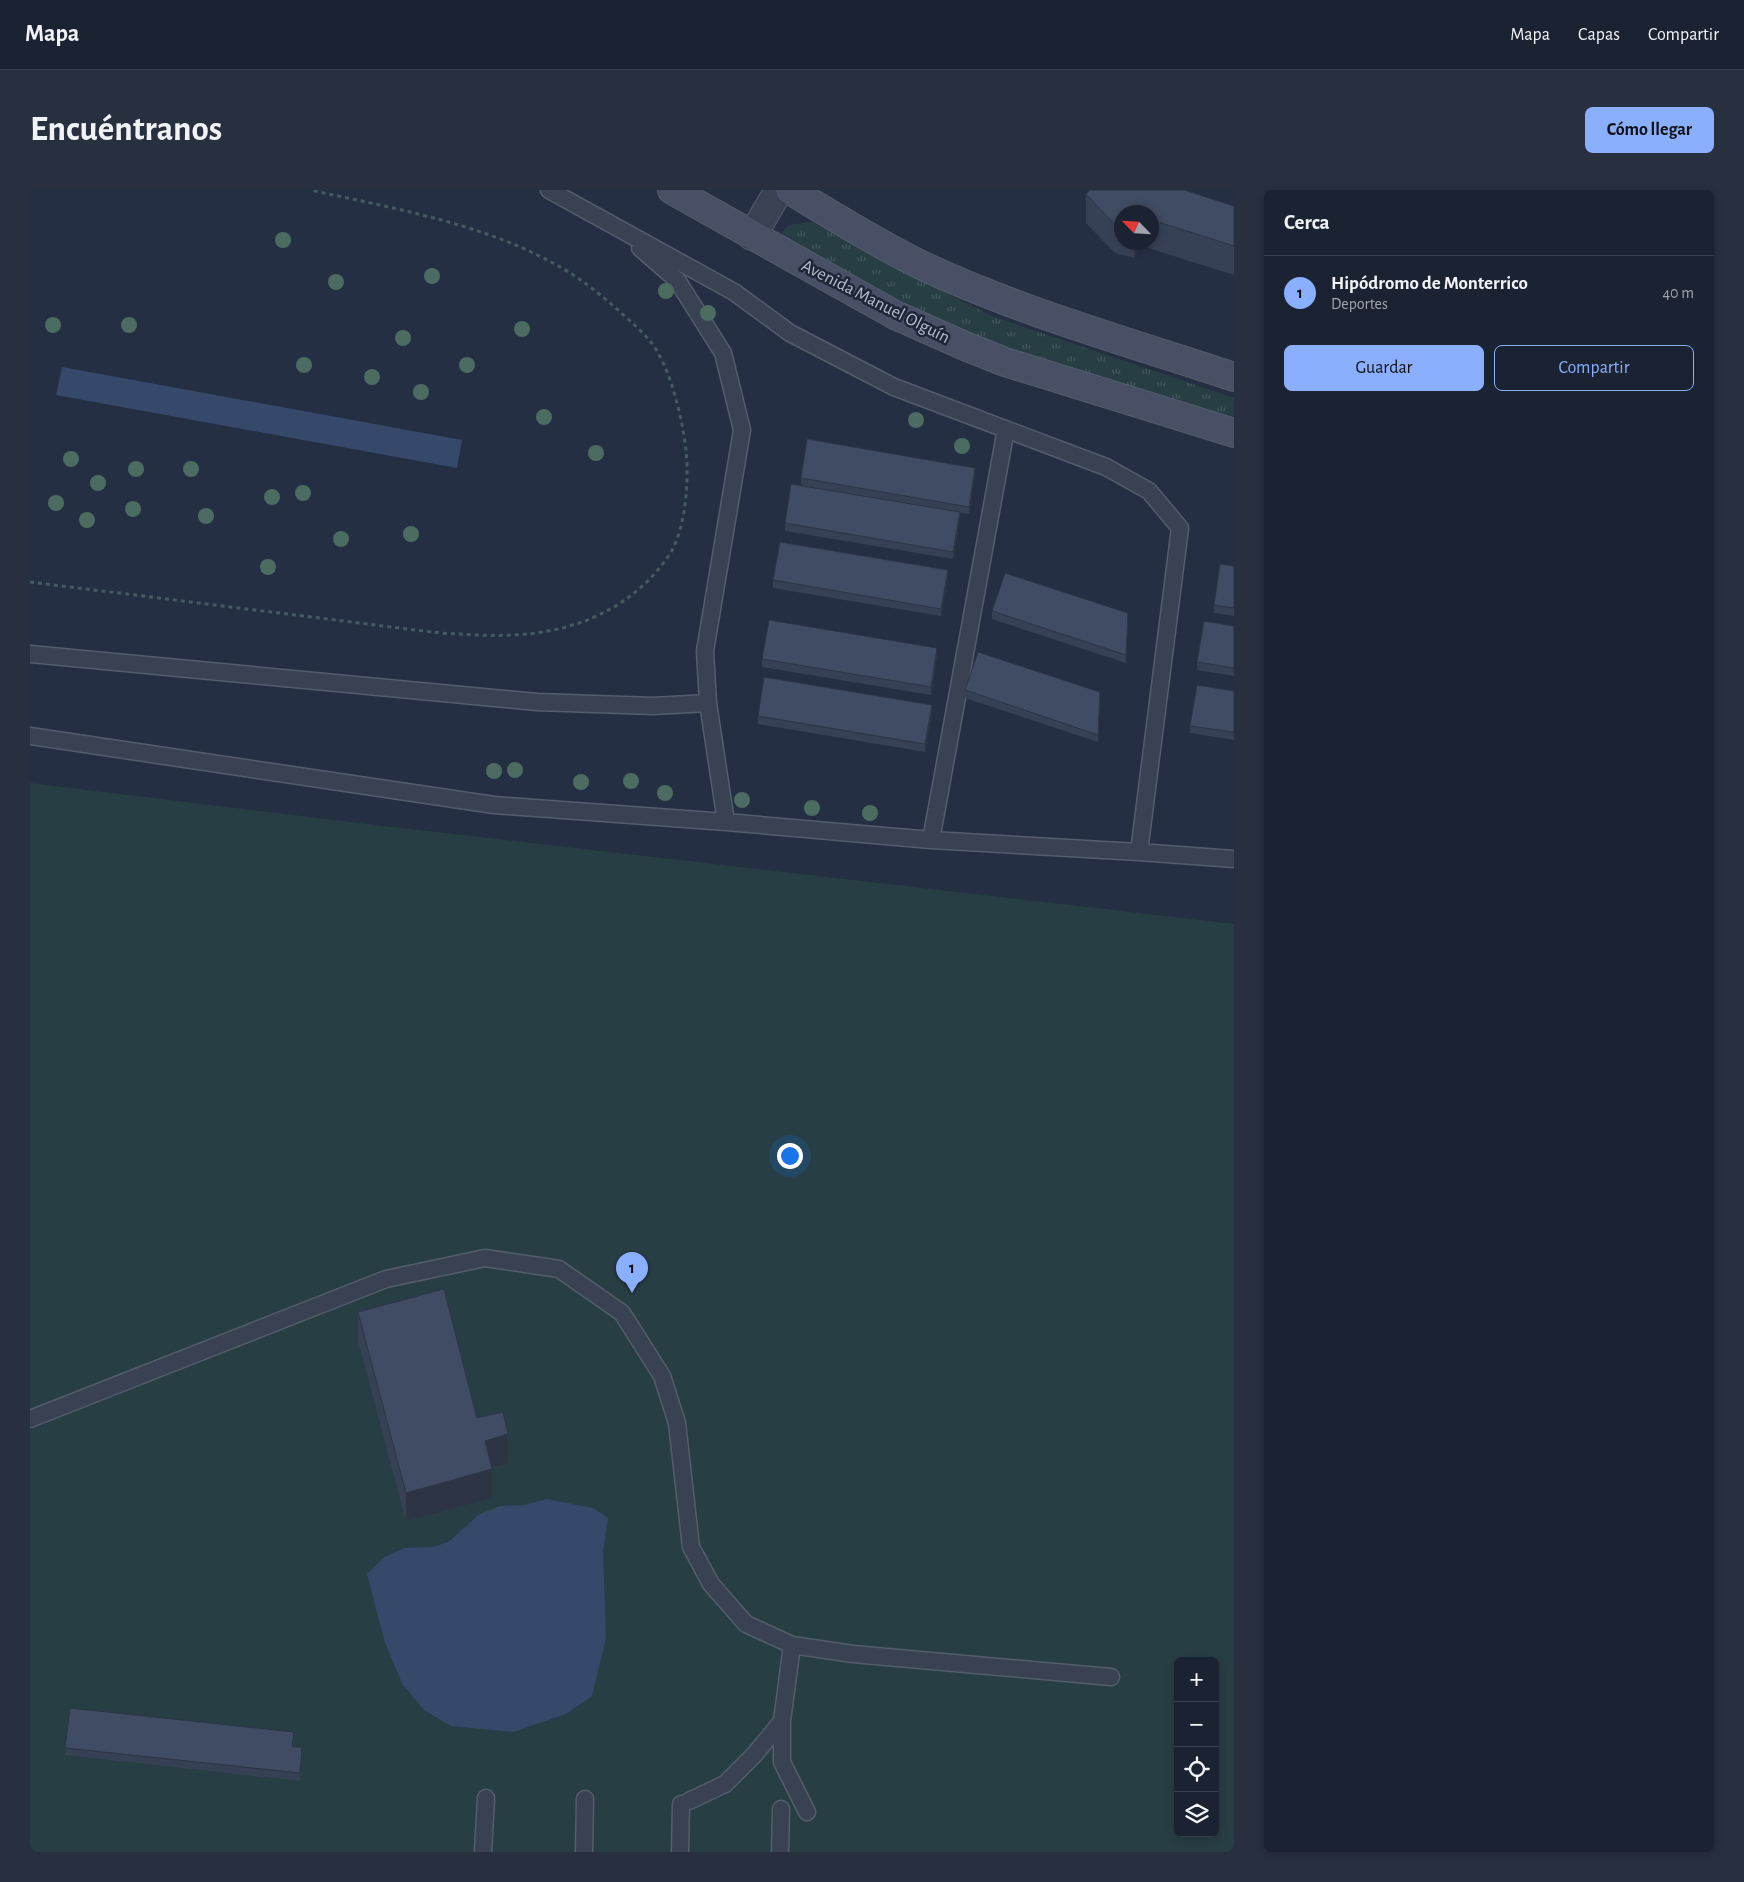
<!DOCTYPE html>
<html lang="es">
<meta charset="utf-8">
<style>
body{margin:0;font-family:"Alegreya Sans",sans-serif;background:#282f3e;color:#f1f3f6}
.controls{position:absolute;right:15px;bottom:15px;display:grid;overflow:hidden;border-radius:8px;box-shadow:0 2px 8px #0003}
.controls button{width:45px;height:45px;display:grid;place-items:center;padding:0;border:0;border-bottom:1px solid #39404d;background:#1b2332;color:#f1f3f6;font:25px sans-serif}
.compass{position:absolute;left:1084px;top:15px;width:45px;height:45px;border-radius:50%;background:#1b2332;box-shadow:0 2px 8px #0003;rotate:295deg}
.you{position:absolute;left:759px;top:965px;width:18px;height:18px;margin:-12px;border:4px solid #fff;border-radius:50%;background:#1a73e8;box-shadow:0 0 0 8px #1a73e833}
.badge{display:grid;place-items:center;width:32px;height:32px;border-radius:50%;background:#89affe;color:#111;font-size:16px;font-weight:700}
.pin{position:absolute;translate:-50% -41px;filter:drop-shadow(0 1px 2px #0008)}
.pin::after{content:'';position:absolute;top:26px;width:18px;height:15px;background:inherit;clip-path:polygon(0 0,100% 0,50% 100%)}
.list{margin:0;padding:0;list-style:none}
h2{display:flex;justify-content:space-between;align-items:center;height:65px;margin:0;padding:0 20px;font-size:21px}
h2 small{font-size:16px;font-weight:400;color:#a0a4ac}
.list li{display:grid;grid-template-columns:32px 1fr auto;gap:15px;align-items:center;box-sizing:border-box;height:75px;padding:0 20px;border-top:1px solid #39404d}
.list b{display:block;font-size:19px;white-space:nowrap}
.list p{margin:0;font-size:16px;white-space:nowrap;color:#a0a4ac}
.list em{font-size:16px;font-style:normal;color:#a0a4ac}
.actions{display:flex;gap:10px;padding:15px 20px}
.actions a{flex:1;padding:11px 0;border:1px solid #89affe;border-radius:8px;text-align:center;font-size:18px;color:#89affe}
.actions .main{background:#89affe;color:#111}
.icon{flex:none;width:28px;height:28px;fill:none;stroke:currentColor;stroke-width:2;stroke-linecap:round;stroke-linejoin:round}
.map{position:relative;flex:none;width:1204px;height:1662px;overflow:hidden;border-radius:8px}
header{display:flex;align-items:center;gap:30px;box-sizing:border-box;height:70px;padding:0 25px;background:#1b2332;border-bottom:1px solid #39404d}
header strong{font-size:24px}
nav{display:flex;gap:28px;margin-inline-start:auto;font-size:18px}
.intro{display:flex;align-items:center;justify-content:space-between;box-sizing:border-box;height:120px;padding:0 30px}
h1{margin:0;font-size:35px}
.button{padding:12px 22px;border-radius:8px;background:#89affe;color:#111;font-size:18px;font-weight:700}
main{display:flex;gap:30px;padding:0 30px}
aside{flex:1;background:#1b2332;border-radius:8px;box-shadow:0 2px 8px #0003}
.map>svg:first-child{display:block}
.grass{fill:url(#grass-tufts)}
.garden{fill:#273e44;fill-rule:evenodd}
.water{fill:#37496b}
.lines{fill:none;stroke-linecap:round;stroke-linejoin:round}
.lane-casing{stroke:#545d6c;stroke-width:19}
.street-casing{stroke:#545d6c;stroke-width:30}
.secondary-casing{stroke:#545d6c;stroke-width:30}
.path{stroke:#455b60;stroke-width:3;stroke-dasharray:4 4;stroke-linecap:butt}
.lane{stroke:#394252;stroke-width:16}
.street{stroke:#394252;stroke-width:28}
.secondary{stroke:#475065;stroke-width:28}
.tree{fill:#4c6c62}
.wall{fill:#374155;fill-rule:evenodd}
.shaded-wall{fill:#2d3545}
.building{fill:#404c63;stroke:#2d3545}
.labels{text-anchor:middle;stroke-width:5;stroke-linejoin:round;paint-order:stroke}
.street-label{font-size:18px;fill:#b6bdcc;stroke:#1e2737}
</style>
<header>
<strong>Mapa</strong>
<nav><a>Mapa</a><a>Capas</a><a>Compartir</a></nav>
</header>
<div class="intro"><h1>Encuéntranos</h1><a class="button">Cómo llegar</a></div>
<main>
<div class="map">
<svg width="1204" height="1662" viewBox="0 0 1204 1662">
<defs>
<pattern id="grass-tufts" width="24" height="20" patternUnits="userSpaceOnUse" patternTransform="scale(1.25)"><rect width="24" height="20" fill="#273e44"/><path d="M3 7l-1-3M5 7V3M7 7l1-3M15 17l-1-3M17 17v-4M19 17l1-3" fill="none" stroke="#44585e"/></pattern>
</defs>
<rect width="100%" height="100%" fill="#242f43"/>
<path class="grass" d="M781,32L962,126L1204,208V229L968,157L772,65L752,43L758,35Z"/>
<path class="garden" d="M0,593L354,636L1204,734V1662H0ZM1148,1471H1185V1643H1148Z"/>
<path class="water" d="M32,177L432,250L427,278L26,205Z
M516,1309L563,1318L578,1328L573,1362L576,1448L562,1506L536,1524L483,1542L421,1536L394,1520L373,1495L355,1453L337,1384L353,1368L374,1358L404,1357L420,1351L448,1325L470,1316L495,1315Z"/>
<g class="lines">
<defs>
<path id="lane" d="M519,0L704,102L760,143L864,197L1076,277L1119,301L1150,338L1109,662
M610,58L647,90L693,163L712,240L675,461L678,513L696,632
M0,464L507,512L623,516L678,513
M0,546L464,615L696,632L901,650L1109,662L1204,669
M901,650L976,239
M0,1229L356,1089L455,1068L529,1079L592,1123L632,1186L647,1233L661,1357L681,1394L716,1434L762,1455L823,1464L1081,1487
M752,1531V1572L777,1622
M659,1611L695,1594L725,1564L752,1531L762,1455
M453,1662L456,1608
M554,1662L555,1609
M650,1662L651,1614
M750,1662L751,1619"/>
<path id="street" d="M722,46L749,0"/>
<path id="secondary" d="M642,0L865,125L935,156L975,172L1204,243
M760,0C803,26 846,53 891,75C991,122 1099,152 1204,187"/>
</defs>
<use href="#lane" class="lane-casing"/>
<use href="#street" class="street-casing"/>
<use href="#secondary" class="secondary-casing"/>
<path class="path" d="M0,392L410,443C446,445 482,448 518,441C568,432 613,406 641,362C656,336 659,290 656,261C653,230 640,175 620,151C611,140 600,131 589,121C568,102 545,84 519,71C449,33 358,17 280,0"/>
<use href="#lane" class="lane"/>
<use href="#street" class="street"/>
<use href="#secondary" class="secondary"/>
</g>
<g class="tree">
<circle cx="253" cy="50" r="8"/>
<circle cx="402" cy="86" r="8"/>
<circle cx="306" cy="92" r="8"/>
<circle cx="636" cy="101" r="8"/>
<circle cx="678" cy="123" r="8"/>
<circle cx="23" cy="135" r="8"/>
<circle cx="99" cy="135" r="8"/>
<circle cx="492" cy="139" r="8"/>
<circle cx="373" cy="148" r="8"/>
<circle cx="274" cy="175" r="8"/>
<circle cx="437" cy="175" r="8"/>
<circle cx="342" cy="187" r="8"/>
<circle cx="391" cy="202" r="8"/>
<circle cx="514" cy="227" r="8"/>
<circle cx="886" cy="230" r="8"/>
<circle cx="932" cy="256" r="8"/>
<circle cx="566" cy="263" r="8"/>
<circle cx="41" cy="269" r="8"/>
<circle cx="106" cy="279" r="8"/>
<circle cx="161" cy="279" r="8"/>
<circle cx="68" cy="293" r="8"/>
<circle cx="273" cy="303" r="8"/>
<circle cx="242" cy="307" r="8"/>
<circle cx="26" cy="313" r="8"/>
<circle cx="103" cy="319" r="8"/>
<circle cx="176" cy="326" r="8"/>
<circle cx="57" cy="330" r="8"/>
<circle cx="381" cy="344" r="8"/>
<circle cx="311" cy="349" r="8"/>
<circle cx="238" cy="377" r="8"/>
<circle cx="485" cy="580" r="8"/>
<circle cx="464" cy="581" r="8"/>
<circle cx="601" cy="591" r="8"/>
<circle cx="551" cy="592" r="8"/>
<circle cx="635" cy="603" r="8"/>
<circle cx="712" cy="610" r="8"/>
<circle cx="782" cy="618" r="8"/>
<circle cx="840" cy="623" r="8"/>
</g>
<path class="wall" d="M1155,0L1204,16V85L1109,55L1104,68L1085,63L1056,33V4ZM1092,22H1122V52H1092Z
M945,285L939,324L930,323V330L923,369L755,341V333L771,296V288Z
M1204,376V426L1184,423V415Z
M918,387L911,426L743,398V390Z
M962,421L1098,431L1096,473L962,429Z
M1204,436V486L1167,480V472Z
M907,466L901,505L732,477V469Z
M935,500L1070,510L1068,552L935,508Z
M1204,501V550L1160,543V536Z
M902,523L895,562L728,534V526Z
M328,1122L478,1273L462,1277V1308L376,1331L328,1151Z
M264,1550L263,1557L272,1565L270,1591L35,1565V1558Z"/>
<path class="shaded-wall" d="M1104,52H1109V55L1104,68Z
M945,278V285L939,324V317Z
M930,322V330L923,369V362Z
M918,380V387L911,426V419Z
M907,458V466L901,505V497Z
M902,515V523L895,562V554Z
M478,1244V1273L455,1279V1251Z
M462,1279V1308L376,1331V1303Z
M272,1557V1565L270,1591V1583Z"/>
<path class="building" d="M1060,0H1154L1204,16V56L1122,30V22H1092V36L1085,35L1056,4Z
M777,249L945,278L939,317L771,288Z
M761,294L930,322L923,362L755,333Z
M750,352L918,380L911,419L743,390Z
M1190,374L1204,376V418L1184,415Z
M975,383L1098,423L1096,465L962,421Z
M739,430L907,458L901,497L732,469Z
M1174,431L1204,436V478L1167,472Z
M948,462L1070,502L1068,545L935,500Z
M734,487L902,515L895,554L728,526Z
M1167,495L1204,501V542L1160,536Z
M414,1099L447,1228L473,1222L478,1244L455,1251L462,1279L376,1303L328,1122Z
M40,1518L264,1542L262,1557H272L270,1583L35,1558Z"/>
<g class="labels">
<g class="street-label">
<text transform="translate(846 111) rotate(27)" y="6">Avenida Manuel Olguín</text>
</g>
</g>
</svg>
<div class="controls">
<button>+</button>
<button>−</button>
<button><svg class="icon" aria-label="locate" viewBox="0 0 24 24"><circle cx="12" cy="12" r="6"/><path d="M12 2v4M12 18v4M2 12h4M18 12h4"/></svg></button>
<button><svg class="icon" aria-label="layers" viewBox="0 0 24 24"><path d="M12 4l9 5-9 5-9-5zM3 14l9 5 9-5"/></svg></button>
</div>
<svg class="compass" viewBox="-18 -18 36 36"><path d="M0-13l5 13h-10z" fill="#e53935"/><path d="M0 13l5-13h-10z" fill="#a0a4ac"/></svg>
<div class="you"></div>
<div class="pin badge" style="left:602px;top:1103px">1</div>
</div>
<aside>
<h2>Cerca<small></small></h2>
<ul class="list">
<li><span class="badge">1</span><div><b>Hipódromo de Monterrico</b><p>Deportes</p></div><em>40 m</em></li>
</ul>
<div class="actions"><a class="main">Guardar</a><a>Compartir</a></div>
</aside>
</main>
